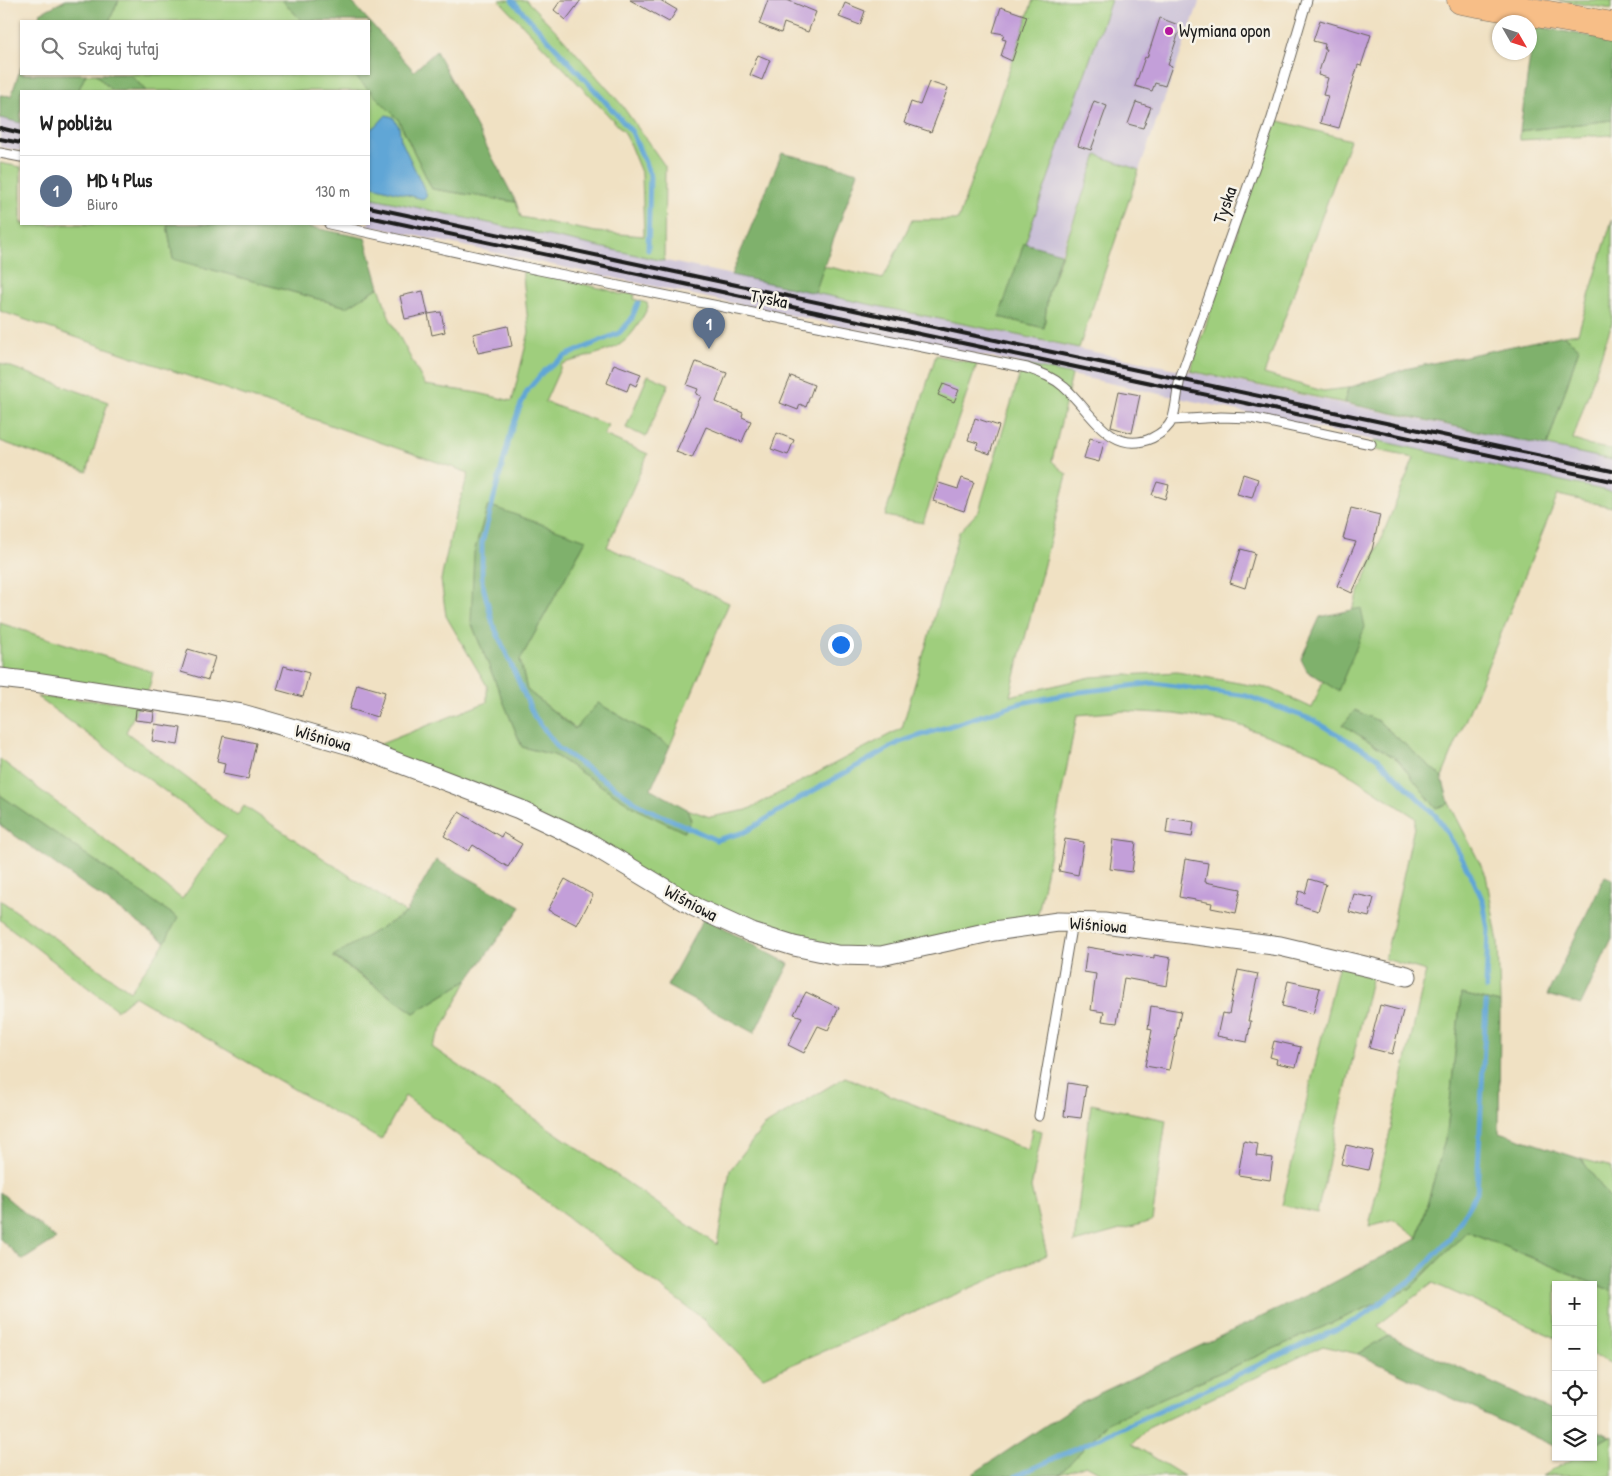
<!DOCTYPE html>
<html lang="pl">
<meta charset="utf-8">
<style>
body{margin:0;font-family:"Patrick Hand",sans-serif;background:#f2f2f2;color:#222}
.controls{position:absolute;right:15px;bottom:15px;display:grid;overflow:hidden;border-radius:0px;box-shadow:0 1px 4px #0004}
.controls button{width:45px;height:45px;display:grid;place-items:center;padding:0;border:0;border-bottom:1px solid #e0e0e0;background:#fff;color:#222;font:25px sans-serif}
.compass{position:absolute;left:1492px;top:15px;width:45px;height:45px;border-radius:50%;background:#fff;box-shadow:0 1px 4px #0004;rotate:129deg}
.you{position:absolute;left:840px;top:644px;width:18px;height:18px;margin:-12px;border:4px solid #fff;border-radius:50%;background:#1a73e8;box-shadow:0 0 0 8px #1a73e833}
.badge{display:grid;place-items:center;width:32px;height:32px;border-radius:50%;background:#b5179e;color:#fff;font-size:16px;font-weight:700}
.pin{position:absolute;translate:-50% -41px;filter:drop-shadow(0 1px 2px #0008)}
.pin::after{content:'';position:absolute;top:26px;width:18px;height:15px;background:inherit;clip-path:polygon(0 0,100% 0,50% 100%)}
.list{margin:0;padding:0;list-style:none}
h2{display:flex;justify-content:space-between;align-items:center;height:65px;margin:0;padding:0 20px;font-size:21px}
h2 small{font-size:16px;font-weight:400;color:#767676}
.list li{display:grid;grid-template-columns:32px 1fr auto;gap:15px;align-items:center;box-sizing:border-box;height:70px;padding:0 20px;border-top:1px solid #e0e0e0}
.list b{display:block;font-size:19px;white-space:nowrap}
.list p{margin:0;font-size:16px;white-space:nowrap;color:#767676}
.list em{font-size:16px;font-style:normal;color:#767676}
.icon{flex:none;width:28px;height:28px;fill:none;stroke:currentColor;stroke-width:2;stroke-linecap:round;stroke-linejoin:round}
.map{position:relative;flex:none;width:1612px;height:1476px;overflow:hidden}
.search{position:absolute;background:#fff;box-shadow:0 1px 4px #0004;left:20px;top:20px;width:350px;height:55px;display:flex;align-items:center;gap:12px;box-sizing:border-box;padding:0 18px;border-radius:0px;color:#767676;font-size:19px}
.panel{position:absolute;background:#fff;box-shadow:0 1px 4px #0004;left:20px;top:90px;width:350px;height:135px;border-radius:0px}
.map>svg:first-child{display:block}
.industrial{fill:#c9bfd7}
.green{fill:#9fce7d;stroke:#5e754c}
.forest{fill:#7fb16c;stroke:#4e6644}
.water{fill:#61a6d6;stroke:#3e6179}
.lines{fill:none;stroke-linecap:round;stroke-linejoin:round}
.stream{stroke:#61a6d6;stroke-width:5}
.building{fill:#c39fd9}
.lane-casing{stroke:#666156;stroke-width:11}
.street-casing{stroke:#666156;stroke-width:21}
.primary-casing{stroke:#666156;stroke-width:29}
.lane{stroke:#fff;stroke-width:9}
.street{stroke:#fff;stroke-width:19}
.primary{stroke:#f7be87;stroke-width:28}
.rail{stroke:#1c1c1c;stroke-width:4}
.poi-dot{fill:#b5179e;stroke:#f7f3e8;stroke-width:2}
.labels{text-anchor:middle;stroke-width:5;stroke-linejoin:round;paint-order:stroke}
.poi-label{font-size:18px;fill:#1c1c1c;stroke:#f7f3e8;text-anchor:start}
.street-label{font-size:18px;fill:#1c1c1c;stroke:#f7f3e8}
</style>
<div class="map">
<svg width="1612" height="1476" viewBox="0 0 1612 1476">
<rect width="100%" height="100%" fill="#f7f3e8"/>
<filter id="ink" filterUnits="userSpaceOnUse"><feTurbulence type="fractalNoise" baseFrequency=".02" numOctaves="2"/><feDisplacementMap in="SourceGraphic" scale="10" xChannelSelector="R" yChannelSelector="G"/><feConvolveMatrix kernelMatrix="1 2 1 2 8 2 1 2 1" color-interpolation-filters="sRGB"/></filter>
<filter id="wash" filterUnits="userSpaceOnUse"><feTurbulence type="fractalNoise" baseFrequency=".0096" numOctaves="4" result="noise"/><feDisplacementMap in="SourceGraphic" scale="20" xChannelSelector="R" yChannelSelector="G"/><feGaussianBlur stdDeviation="1.12" result="paint"/><feColorMatrix in="noise" values="0 0 0 0 0 0 0 0 0 0 0 0 0 0 0 0 0 1.4 0 .05"/><feComposite in="paint" operator="in"/></filter>
<g filter="url(#wash)">
<rect width="100%" height="100%" fill="#f0e1c3"/>
<path class="industrial" d="M1111,0H1200L1139,170L1097,155L1061,253L1025,243Z
M0,118L21,123V151L0,147Z
M369,197L941,320L1612,460V492L1114,384L360,224H369Z"/>
<path class="green" d="M119,0H282L302,21H109Z
M499,0H526L561,36L621,104L665,166L664,261L369,197V91H146L130,74H353L398,119L432,189L516,202L521,217L596,232L644,236L642,175L625,133Z
M1033,0H1111L999,317L1044,328L1048,293L1097,155L1139,170L1079,348L815,293L824,266L883,279L912,220H958Z
M1556,0H1612V9Z
M86,74H96L112,91H78Z
M1276,120L1350,140L1264,374L1323,391L1348,388L1345,403L1190,371Z
M1612,120V135L1520,140V131Z
M0,163L21,167V224H167L173,259L347,307L379,287L390,319L425,385L478,393L512,401L529,332L523,277V270L608,290L622,295L628,293L635,295L634,299L647,303L648,307C641,321 631,339 616,347C602,353 578,359 562,364L545,402L608,425L604,435L648,454L607,547L729,603L670,746L598,703L576,729L527,690L520,660L586,540L471,622L522,747L554,755L640,811L691,820L687,809L710,817L747,810L902,728L959,532L979,511L1020,373L1025,365L1072,375L1052,461L1067,475L1010,696L1091,677L1177,672L1272,689L1312,708L1414,458L1372,449L1375,440L1612,492V507L1558,495L1442,777L1378,721L1344,725L1398,760L1436,808L1449,803L1486,875L1498,942L1500,1003L1461,994L1447,1132L1418,1238L1394,1219L1369,1226L1426,971L1385,959L1416,818L1318,754L1233,723L1175,714L1124,711L1077,715L1037,919L873,951L800,944L758,931L375,750L381,744L487,702V686L446,616L441,580L455,516L469,473L0,311Z
M1612,220V323L1573,439L1590,446L1612,449V460L1547,446L1579,348L1564,335L1578,333Z
M936,355L977,364L923,523L885,516Z
M0,363L108,402L87,472L0,441Z
M648,375L669,384L646,437L626,428Z
M0,623L153,672L149,688L145,694L0,674Z
M37,697L140,703L126,732L237,816L244,806L406,913L333,957L414,1013L468,980L432,1047L717,1245L730,1170L764,1126L845,1077L1028,1150L1032,1129L1042,1131L1031,1188L1047,1255L763,1377L702,1318L405,1096L381,1140L134,996L117,1010L0,920V900L130,991L165,942L177,918L0,795V759L182,899L226,836Z
M1339,963L1373,971L1317,1213L1282,1205Z
M1091,1104L1166,1120L1152,1221L1074,1243Z
M1581,1159L1612,1167V1201Z
M1467,1231L1612,1291V1364L1593,1355V1285H1556V1338L1433,1283L1378,1325L1389,1336L1358,1354L1323,1346L1148,1428L1132,1444L1184,1476H1106L1086,1465L1059,1475L1108,1422L1411,1288Z
M1612,1435V1476H1542L1575,1457H1593V1446Z"/>
<path class="forest" d="M66,0H119L109,21H38L40,13Z
M282,0H350L414,71L436,51L516,202L432,189L398,119L353,74H369V21H302Z
M1534,26L1612,40V120L1520,131Z
M21,67V74H86L78,91H21V123L0,118V95L11,96Z
M96,74H130L146,91H112Z
M782,153L858,172L824,266L815,293L731,275Z
M167,224H295L365,238L379,287L347,307L173,259Z
M1024,243L1061,253L1048,293L1044,328L999,317Z
M1564,335L1579,348L1547,446L1345,403L1348,388L1405,369Z
M488,505L586,540L520,660L527,690L575,729L598,703L670,746L651,789L687,809L691,820L684,832L640,811L554,755L522,747L471,622L474,552Z
M1361,608L1365,627L1338,691L1307,671L1301,659L1320,617Z
M1355,710L1378,721L1442,777L1449,803L1436,808L1398,760L1343,725Z
M0,795L178,918L165,942L0,825Z
M436,860L521,907L468,980L414,1013L333,956L406,913Z
M1605,876L1612,879V938L1581,1005L1547,995Z
M704,918L789,964L754,1033L667,986Z
M1461,994L1500,1003L1499,1132L1581,1159L1612,1201V1291L1467,1231L1411,1288L1108,1422L1059,1475L974,1476V1473L1081,1402L1329,1285L1418,1238L1447,1132Z
M0,1192L56,1239L23,1260L0,1239Z
M1389,1336L1556,1412V1447L1358,1354Z
M1593,1429L1610,1436L1593,1446Z"/>
<path class="water" d="M386,115L393,117L399,127L401,140L427,195L423,199L369,185V131L377,125Z"/>
<g class="lines">
<path class="stream" d="M512,0L602,98L632,132L650,174L648,250
M638,303L631,320L619,333L565,356L543,372L527,391L519,409L511,432L482,543V582L493,624L534,716L558,748L643,807L716,840L745,832L795,801L900,742L1021,703L1079,692L1154,683L1247,696L1313,720L1376,757L1437,817L1454,844L1473,879L1483,901L1488,929L1486,988
M1016,1476L1359,1319L1415,1277L1450,1238L1477,1192L1486,1003"/>
</g>
<g id="blocks">
<path class="building" d="M561,0H581L566,20L554,10Z
M630,0H660L677,10L669,22Z
M768,0H787L816,12L808,32L784,23L781,33L759,24Z
M845,3L865,11L860,25L839,17Z
M1001,7L1027,16L1012,61L1001,56L1006,40L1002,39L1004,34L993,32Z
M1160,18L1181,26L1168,65L1172,66L1165,86L1155,83L1152,91L1135,86L1145,57L1147,58Z
M1320,20L1371,35L1361,66L1358,65L1339,128L1320,123L1328,96L1323,95L1328,78L1318,75L1326,49H1324L1325,44L1313,41Z
M758,55L770,60L762,80L750,75Z
M929,82L948,88L931,132L904,123L911,102L920,105Z
M1094,101L1107,106L1091,150L1078,146Z
M1136,102L1151,107L1143,128L1128,124Z
M423,291L428,314L405,319L400,296Z
M441,312L445,332L432,335L428,314Z
M508,326L512,346L478,353L473,334Z
M696,362L727,373L716,402L743,413L742,417L751,421L742,442L706,427L692,458L676,452L701,396L696,394L698,389L687,385Z
M614,364L641,374L636,386L630,383L627,391L607,383Z
M791,376L814,385L806,407L800,404L798,410L780,403Z
M943,384L959,390L954,402L938,395Z
M1119,391L1140,395L1132,433L1111,427Z
M975,418L999,426L990,454L976,449L978,443L968,440Z
M777,433L794,440L788,455L771,449Z
M1090,438L1104,442L1099,462L1084,458Z
M1243,474L1258,479L1252,498L1237,494Z
M962,478L974,482L964,511L933,501L939,483L958,489Z
M1157,482L1169,485L1165,499L1152,495Z
M1351,508L1380,515L1372,550L1352,593L1337,586L1356,542L1343,539Z
M1241,549L1255,553L1245,588L1230,583Z
M188,649L215,657L208,680L181,672Z
M284,666L309,673L303,697L277,690Z
M357,684L385,692L377,717L350,709Z
M136,709L154,712L153,722L135,720Z
M155,724L181,728L178,745L152,741Z
M223,736L256,743L248,779L223,774L225,763L217,761Z
M459,812L501,837L503,833L522,844L508,867L473,845L469,851L444,836Z
M1168,818L1194,822L1192,837L1166,833Z
M1065,839L1084,842L1078,875L1059,871Z
M1114,839L1136,842L1132,872L1110,869Z
M1185,859L1208,863L1205,882L1241,889L1236,913L1211,908L1212,903L1179,897Z
M565,879L593,895L577,925L548,910Z
M1309,879L1326,884L1318,911L1296,904L1299,891L1305,893Z
M1354,894L1374,898L1369,917L1349,912Z
M1087,947L1154,958V955L1171,958L1167,986L1124,978L1117,1023L1102,1021L1104,1012L1091,1010L1096,974L1084,972Z
M1238,970L1258,974L1248,1021H1251L1247,1042L1217,1036L1222,1013L1229,1014Z
M1288,981L1320,988L1313,1014L1282,1006Z
M806,992L839,1008L828,1030L818,1026L804,1053L788,1045L802,1017L794,1014Z
M1380,1005L1403,1011L1392,1054L1369,1048Z
M1151,1006L1181,1011L1169,1070L1145,1066L1152,1030L1148,1029Z
M1274,1041L1301,1047L1296,1067L1276,1063L1277,1059L1270,1057Z
M1068,1083L1086,1086L1081,1118L1064,1116Z
M1244,1141L1258,1144L1256,1156L1273,1158L1270,1180L1238,1175Z
M1346,1145L1373,1151L1368,1170L1341,1164Z"/>
</g>
</g>
<g filter="url(#ink)">
<use href="#blocks" fill-opacity="0" stroke="#666156" stroke-width="1"/>
<g class="lines">
<defs>
<path id="lane" d="M0,153L21,157
M329,224L534,269L1027,368C1041,373 1053,377 1064,387C1090,409 1110,457 1152,438C1160,434 1168,429 1172,420C1176,412 1177,390 1180,379L1272,118L1307,0
M1172,420L1221,417L1251,418L1371,444
M1039,1116L1072,922"/>
<path id="street" d="M0,678L35,682L242,714L357,747L519,809L586,841L695,907L752,933L794,946L837,955L881,956L994,931L1058,922L1104,923L1280,946L1407,976"/>
<path id="primary" d="M1461,0L1612,26"/>
</defs>
<use href="#lane" class="lane-casing"/>
<use href="#street" class="street-casing"/>
<use href="#primary" class="primary-casing"/>
<use href="#lane" class="lane"/>
<use href="#street" class="street"/>
<use href="#primary" class="primary"/>
<path class="rail" d="M0,128L21,133
M0,139L21,143
M369,207L1612,471
M369,217L1612,481"/>
</g>
</g>
<circle class="poi-dot" cx="1169" cy="31" r="5"/>
<g class="labels">
<g class="poi-label">
<text x="1179" y="37">Wymiana opon</text>
</g>
<g class="street-label">
<text transform="translate(1225 205) rotate(-71)" y="6">Tyska</text>
<text transform="translate(769 299) rotate(11)" y="6">Tyska</text>
<text transform="translate(323 738) rotate(16)" y="6">Wiśniowa</text>
<text transform="translate(691 903) rotate(28)" y="6">Wiśniowa</text>
<text transform="translate(1098 925) rotate(4)" y="6">Wiśniowa</text>
</g>
</g>
</svg>
<div class="controls">
<button>+</button>
<button>−</button>
<button><svg class="icon" aria-label="locate" viewBox="0 0 24 24"><circle cx="12" cy="12" r="6"/><path d="M12 2v4M12 18v4M2 12h4M18 12h4"/></svg></button>
<button><svg class="icon" aria-label="layers" viewBox="0 0 24 24"><path d="M12 4l9 5-9 5-9-5zM3 14l9 5 9-5"/></svg></button>
</div>
<svg class="compass" viewBox="-18 -18 36 36"><path d="M0-13l5 13h-10z" fill="#e53935"/><path d="M0 13l5-13h-10z" fill="#767676"/></svg>
<div class="you"></div>
<div class="pin badge" style="left:709px;top:349px;background:#5c6f8a">1</div>
<div class="search"><svg class="icon" aria-label="search" viewBox="0 0 24 24"><circle cx="10" cy="10" r="6"/><path d="M15 15l6 6"/></svg>Szukaj tutaj</div>
<section class="panel">
<h2>W pobliżu<small></small></h2>
<ul class="list">
<li><span class="badge" style="background:#5c6f8a">1</span><div><b>MD 4 Plus</b><p>Biuro</p></div><em>130 m</em></li>
</ul>
</section>
</div>
